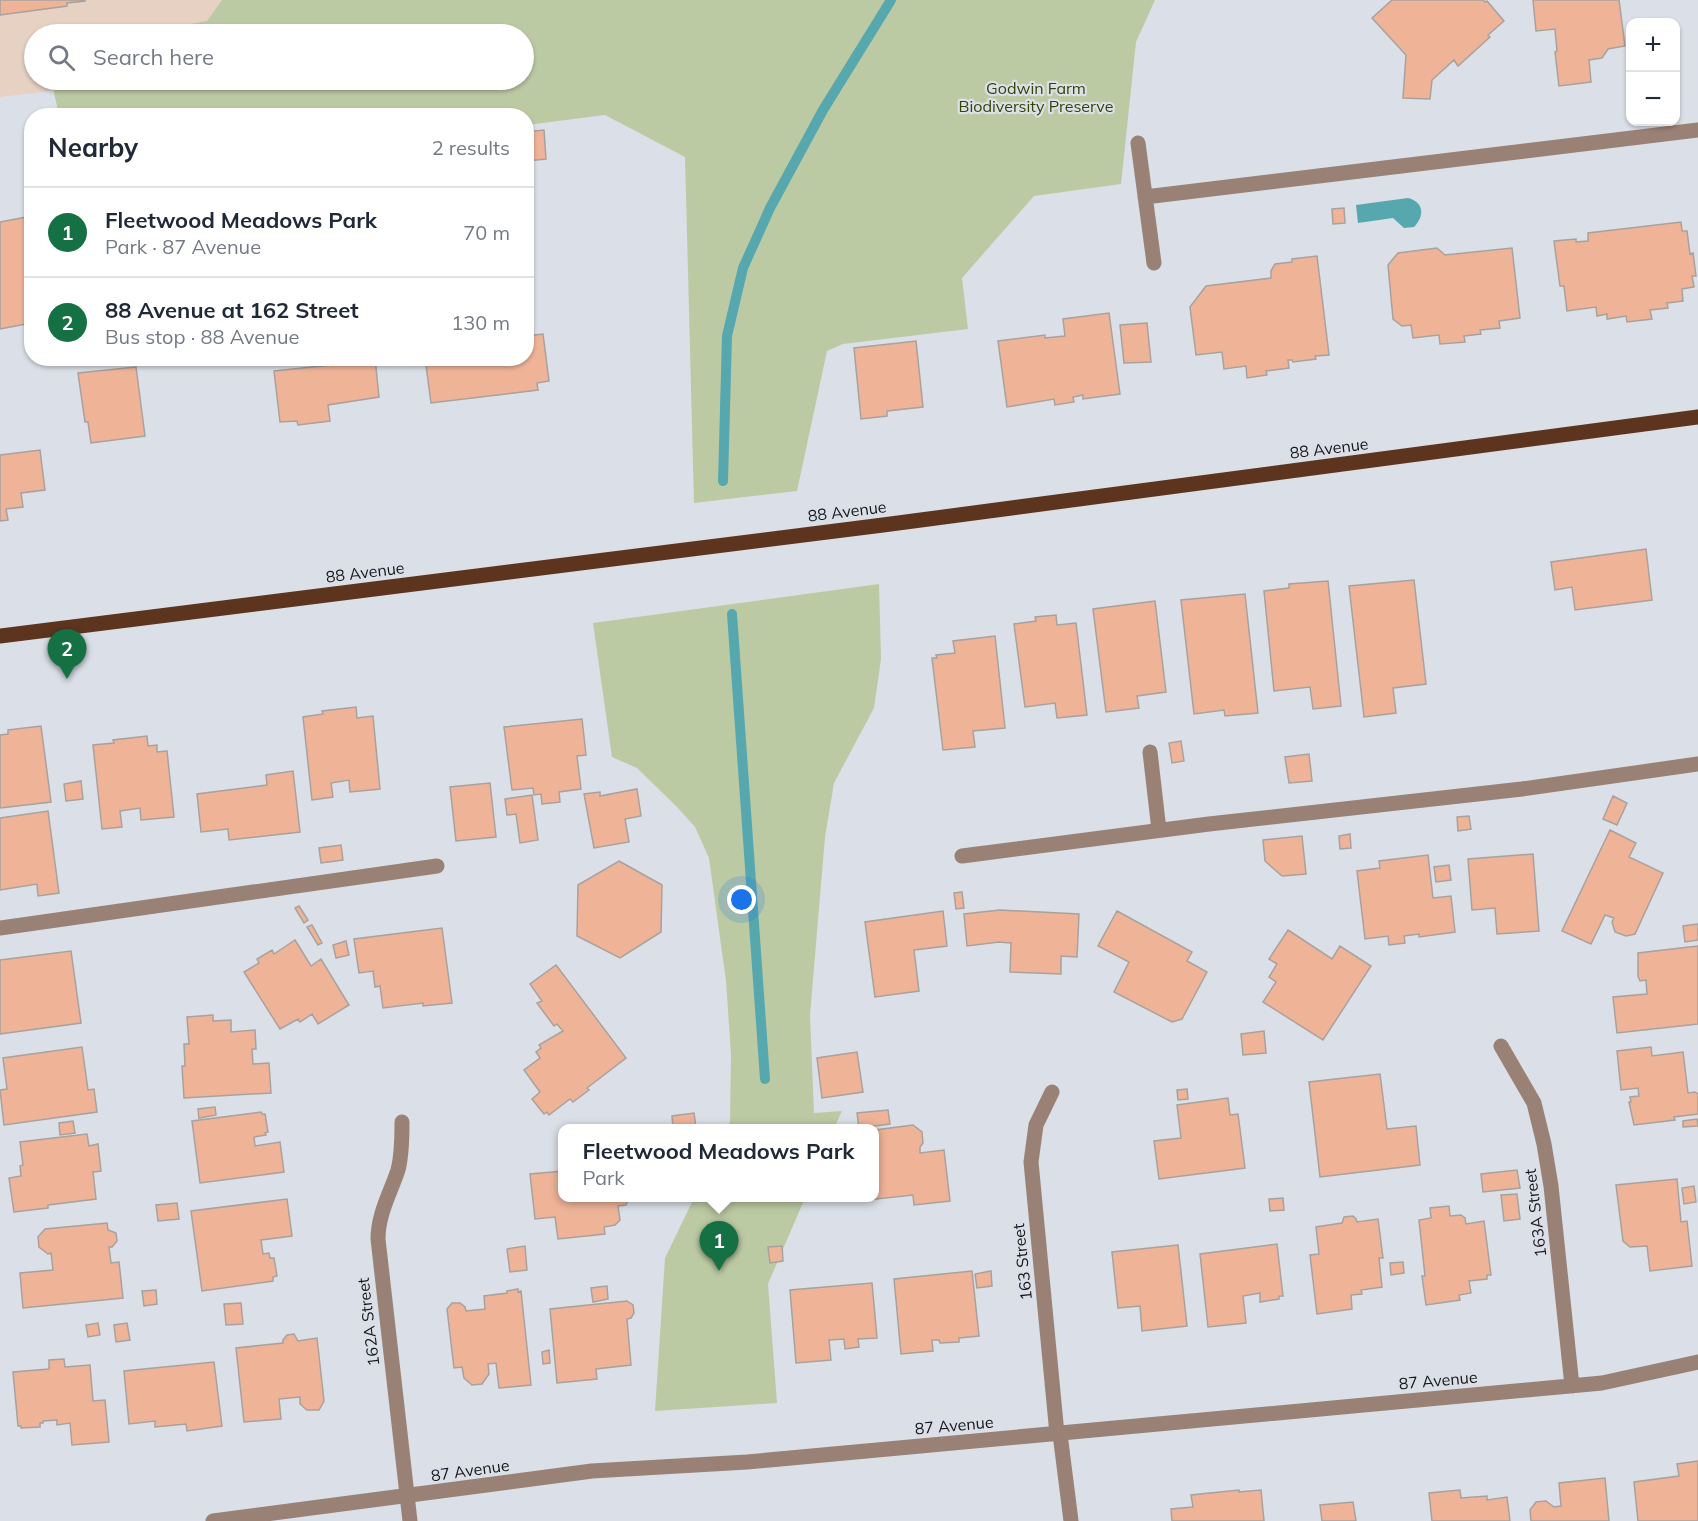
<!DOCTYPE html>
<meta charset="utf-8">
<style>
body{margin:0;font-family:Mulish,sans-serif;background:#f6f6f7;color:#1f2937}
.controls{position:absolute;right:18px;top:18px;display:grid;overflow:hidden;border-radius:12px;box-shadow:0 2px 4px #0004}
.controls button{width:54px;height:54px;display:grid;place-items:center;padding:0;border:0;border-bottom:2px solid #e0e1e3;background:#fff;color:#1f2937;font:30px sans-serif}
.you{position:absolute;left:742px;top:900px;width:21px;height:21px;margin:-15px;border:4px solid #fff;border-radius:50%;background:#1a73e8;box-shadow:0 0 0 9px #1a73e833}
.badge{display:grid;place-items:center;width:39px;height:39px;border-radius:50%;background:#157044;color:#fff;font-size:20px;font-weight:700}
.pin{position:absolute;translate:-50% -50px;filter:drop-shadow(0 2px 3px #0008)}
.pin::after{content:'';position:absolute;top:32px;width:21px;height:18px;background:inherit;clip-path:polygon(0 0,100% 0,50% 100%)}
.popup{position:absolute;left:558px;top:1124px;width:321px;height:78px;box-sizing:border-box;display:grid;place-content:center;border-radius:12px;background:#fff;filter:drop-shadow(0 2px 4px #0005);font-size:20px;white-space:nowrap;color:#747a83}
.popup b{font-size:22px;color:#1f2937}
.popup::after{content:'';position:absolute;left:50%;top:100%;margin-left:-12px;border:12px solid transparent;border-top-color:#fff}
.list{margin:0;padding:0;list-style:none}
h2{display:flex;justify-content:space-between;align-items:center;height:78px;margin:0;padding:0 24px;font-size:26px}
h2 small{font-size:20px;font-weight:400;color:#747a83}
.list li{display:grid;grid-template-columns:39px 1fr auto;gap:18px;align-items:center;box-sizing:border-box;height:90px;padding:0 24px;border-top:2px solid #e0e1e3}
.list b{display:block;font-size:22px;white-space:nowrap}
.list p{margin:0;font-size:20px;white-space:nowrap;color:#747a83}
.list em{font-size:20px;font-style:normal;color:#747a83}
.icon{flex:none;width:33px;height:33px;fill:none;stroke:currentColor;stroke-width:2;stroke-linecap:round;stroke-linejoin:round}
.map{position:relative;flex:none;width:1698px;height:1521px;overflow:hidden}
.search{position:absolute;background:#fff;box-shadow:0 2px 4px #0004;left:24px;top:24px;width:510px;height:66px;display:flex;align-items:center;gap:15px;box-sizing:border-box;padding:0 21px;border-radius:33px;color:#747a83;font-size:22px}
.panel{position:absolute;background:#fff;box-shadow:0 2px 4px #0004;left:24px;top:108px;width:510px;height:258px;border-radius:24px}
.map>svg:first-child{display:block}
.education{fill:#e6d1c3}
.green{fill:#bccaa4}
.water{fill:#57a7ae}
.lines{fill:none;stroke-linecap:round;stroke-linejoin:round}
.stream{stroke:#57a7ae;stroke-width:10}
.building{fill:#efb498;stroke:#a9a19d;stroke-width:1.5}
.minor{stroke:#998175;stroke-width:15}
.major{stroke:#5d351f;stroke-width:15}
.labels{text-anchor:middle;stroke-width:4.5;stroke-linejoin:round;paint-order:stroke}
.park-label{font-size:16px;fill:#344504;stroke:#dbdfe7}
.street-label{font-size:16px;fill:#151719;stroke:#dbdfe7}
</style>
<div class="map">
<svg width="1698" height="1521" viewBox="0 0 1698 1521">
<rect width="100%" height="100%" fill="#dbdfe7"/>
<path class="education" d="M0,0H769L498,34H34V80H142L0,97Z"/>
<path class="green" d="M222,0H1155L1136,42L1121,184L1034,196L962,278L968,329L843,344L827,351L797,491L694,503L685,157L605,115L527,125L526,116L59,115L53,88L55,80H524V34H135L207,21Z
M879,584L881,659L874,708L834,783L825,837L810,1015L814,1113L842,1111L834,1128H727L730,1122L731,1054L726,981L709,858L695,827L677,807L637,768L612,757L593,623Z
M694,1198H805L768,1284L777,1403L655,1411L665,1258Z"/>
<path class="water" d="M1408,198C1424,202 1425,216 1414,227L1404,228L1393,218L1358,223L1356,205Z"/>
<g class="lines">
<path class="stream" d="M723,481L727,336L743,268L770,208L823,110L891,0
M732,614L765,1079"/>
</g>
<path class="building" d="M0,0H85V1L67,3V6L0,15Z
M1392,0H1483L1485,2L1487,1L1504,21L1488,35L1490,37L1458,66L1454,60L1432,80L1430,99L1403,98L1406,55L1372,18Z
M1533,0H1619L1625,46L1608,49L1602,58L1589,60L1591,82L1559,86L1555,52L1557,51L1555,29L1536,31Z
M544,130L546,159L526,161V132Z
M1344,208L1345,223L1333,224L1332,209Z
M32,216V323L0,329V222Z
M1681,222L1682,231H1687L1690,254L1693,253L1696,276H1692L1694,287L1682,289L1683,301L1667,303L1668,308L1650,310L1652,319L1627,322L1626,316L1607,319V314L1597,316L1596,307L1567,311L1564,286H1560L1554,241L1576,239V242L1588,241V233Z
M1437,248L1445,255L1512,248L1520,318L1499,321L1500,328L1480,330L1481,334L1464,336L1465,342L1440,344L1439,335L1413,338L1411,325L1402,326L1393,319L1388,265L1398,253Z
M1317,256L1329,355L1315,356L1316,359L1293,362L1292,360H1288L1289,368L1266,371L1267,375L1247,378L1246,366L1224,369L1222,352L1196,355L1190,307L1206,286L1271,278V271L1275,264L1292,262V259Z
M1109,313L1120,394L1083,399V395L1073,397L1074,402L1055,405L1054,399L1007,407L998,341L1045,335V338L1065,336L1063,319Z
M1147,323L1151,362L1124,363L1120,325Z
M543,334L549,381L537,383L538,390L431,403L425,358H526V336Z
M916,341L923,407L887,411V416L861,419L854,348Z
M331,358H375L379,397L328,405L330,421L298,425L297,421L280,422L274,371L331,365Z
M136,367L145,436L91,443L88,422H85L78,373Z
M40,450L45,490L21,493L23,507L6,509L8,520L0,521V455Z
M1646,549L1652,600L1575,610L1572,587L1555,590L1551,562Z
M1414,580L1426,684L1393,688L1396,713L1364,717L1349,586Z
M1328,581L1341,706L1313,709L1310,687L1274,691L1264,591L1289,588V584Z
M1245,594L1258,713L1225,716L1224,710L1194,714L1181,600Z
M1155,601L1166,692L1137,696L1139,708L1106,712L1093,609Z
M1056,615L1057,625L1076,623L1087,715L1057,718L1055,703L1025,707L1014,624L1036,621L1035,617Z
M995,636L1005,728L973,731L975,747L943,750L932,658H937L936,655L955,653L953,641Z
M356,707L357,718L373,716L380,789L350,792L349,780L331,783L333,797L312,800L303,717L323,714L322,711Z
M582,719L586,755L577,756L581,789L559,792L560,802L542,804L541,794L534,795L533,788L512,790L504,727Z
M41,726L51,802L0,808V735L8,734V730Z
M147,736L148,746L157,745V752L167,751L174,817L141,820L140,808L120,811L122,827L102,829L93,745L114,743L113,740Z
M1181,741L1184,761L1172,763L1169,743Z
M1309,754L1312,781L1289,783L1285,757Z
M293,771L300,832L229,840L228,829L201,832L197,794L267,785L266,775Z
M81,781L83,799L66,801L64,784Z
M490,783L496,837L456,841L450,787Z
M637,789L641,816L625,819L629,842L594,848L584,794L600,792V796Z
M532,795L538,840L520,843L516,814L507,815L505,799Z
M1613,796L1627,803L1617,825L1603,819Z
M48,811L59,893L38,896L37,884L0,890V818Z
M1469,816L1471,829L1458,831L1457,817Z
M1610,830L1636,843L1629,857L1663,873L1635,934L1626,936L1615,932L1612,922L1614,918L1605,915L1591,944L1562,931Z
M1350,834L1351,848L1340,849L1339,836Z
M1302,836L1306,874L1282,876L1265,861L1263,840Z
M341,845L343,860L321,863L319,848Z
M1533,854L1539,931L1497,934L1495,908L1472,910L1468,859Z
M1428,855L1433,898L1451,896L1455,932L1419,937V934L1404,936L1405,943L1389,945L1388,936L1365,939L1357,871L1380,868L1379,861Z
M619,861L662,885L661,932L620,958L577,936L578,885Z
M1449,865L1451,880L1436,882L1434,867Z
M962,892L964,908L956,909L954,893Z
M299,906L308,920L304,923L295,908Z
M1000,910L1079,914L1077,957L1061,956V974L1010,972L1011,943L999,942L967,946L964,914Z
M943,911L947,946L914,950L919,991L875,997L865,922Z
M1117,911L1192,952L1187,961L1207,972L1182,1019L1172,1022L1114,992L1129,962L1098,946Z
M1698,924V940L1685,942L1683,926Z
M312,925L322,943L318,945L307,927Z
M442,928L452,1003L423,1006V1003L383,1008L380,986L375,987L373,971L359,973L354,939Z
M1288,930L1332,959L1340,946L1371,966L1323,1040L1263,1002L1276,982L1269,977L1277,964L1269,959Z
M295,940L311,966L321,959L349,1005L318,1024L312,1014L300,1022L298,1019L280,1029L244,972L259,963L257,959L272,950L274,954Z
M346,941L349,955L336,958L333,945Z
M1698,946V1024L1617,1033L1613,997L1647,994L1646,980L1640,981L1638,976V953Z
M71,951L81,1023L0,1034V960Z
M556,965L626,1058L587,1088L589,1090L573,1102L570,1099L549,1115L547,1112L544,1114L532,1099L540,1092L524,1070L540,1058L536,1052L541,1048L539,1045L563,1031L557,1024L554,1026L537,1003L542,1001L530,984Z
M213,1015V1021L231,1020V1032L255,1030L256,1049H252L253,1064L269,1063L271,1093L184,1098L182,1066H185L184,1044H189L187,1017Z
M1264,1031L1266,1053L1243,1055L1241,1034Z
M82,1047L88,1090L94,1089L97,1112L4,1125L0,1090L7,1089L3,1058Z
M1651,1047L1652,1056L1683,1052L1688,1093L1695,1092L1698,1094V1114L1674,1117L1675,1120L1634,1125L1629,1102H1631L1630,1097L1639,1096L1638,1088L1621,1090L1617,1051Z
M857,1052L863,1092L822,1098L817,1058Z
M1380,1074L1387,1129L1416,1126L1420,1165L1320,1177L1309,1082Z
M1187,1089L1188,1099L1178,1100L1177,1090Z
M1228,1098L1230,1115L1238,1114L1245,1168L1159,1179L1154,1141L1181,1138L1177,1105Z
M215,1107L216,1115L199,1118L198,1109Z
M888,1110L890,1124L859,1128L857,1113Z
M261,1112L262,1114H265L268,1132L265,1133L266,1135L254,1137L255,1146L280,1142L284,1172L200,1183L192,1121Z
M694,1113L696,1128H673L672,1116Z
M1697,1119L1698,1126L1683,1127V1121Z
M73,1121L75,1133L60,1135L59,1123Z
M913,1125L922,1132L923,1143L920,1147V1153L944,1150L950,1201L914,1205L913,1195L858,1201L857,1198H875V1130Z
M87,1134L89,1146L98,1144L101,1171L93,1172L96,1199L48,1205V1208L14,1212L9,1178L21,1176L20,1166L23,1165L20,1142Z
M1517,1170L1520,1188L1483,1192L1481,1174Z
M563,1171V1198H629L626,1205L618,1206L620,1220L615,1225L604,1227L605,1234L558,1239L555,1217L535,1219L530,1174Z
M1677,1179L1681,1222L1687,1221L1692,1266L1650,1271L1647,1246L1630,1247L1623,1241L1616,1185Z
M1694,1186L1696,1202L1684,1204L1682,1188Z
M1517,1194L1520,1219L1504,1221L1501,1195Z
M1283,1198L1284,1210L1270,1211L1269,1199Z
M287,1199L292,1236L261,1240L263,1254L269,1253L270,1258H274L277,1276L273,1277V1281L202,1291L191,1211Z
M177,1203L179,1219L158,1221L156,1205Z
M1449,1206L1450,1216L1461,1215L1465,1218L1466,1224L1484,1221L1491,1275H1487V1279L1469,1281L1471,1293L1459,1295L1460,1300L1426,1305L1422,1276H1425L1419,1220L1431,1218L1430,1208Z
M1353,1216L1356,1219L1357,1222L1378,1219L1383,1258H1379L1382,1287L1361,1290L1362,1294L1351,1295L1352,1309L1317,1314L1310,1255L1319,1254L1316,1227L1342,1223L1344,1217Z
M107,1223L108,1230L116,1233L117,1241L112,1247H109L111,1263L119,1262L123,1298L23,1308L20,1273L53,1270L51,1253L48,1254L39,1247L38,1237L45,1229Z
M1277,1244L1283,1296H1279V1299L1260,1302V1293L1243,1296L1246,1323L1208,1327L1200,1254Z
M1178,1245L1187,1326L1142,1331L1140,1306L1118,1308L1112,1252Z
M525,1246L527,1270L510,1272L507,1249Z
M782,1246L783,1261L770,1263L768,1247Z
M1403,1262L1404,1273L1391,1275L1390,1263Z
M972,1271L979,1336L959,1338V1342L940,1343L939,1340H932L933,1351L901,1354L894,1279Z
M991,1271L992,1286L977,1288L975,1274Z
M872,1283L877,1338L858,1339L859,1347L845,1349L844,1339L829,1340L831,1360L796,1363L790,1290Z
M607,1286L608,1299L593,1302L591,1288Z
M518,1289V1292L521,1291L531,1385L499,1388L496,1363L488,1364L489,1374L482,1384L472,1385L464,1378L462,1367L454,1368L447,1309L452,1303H460L465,1307L466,1311L485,1309L484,1296L507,1293V1291Z
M156,1290L157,1304L144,1306L142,1291Z
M627,1301L633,1305L634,1313L631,1318L627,1319L631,1365L596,1369L597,1379L557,1383L550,1309Z
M241,1303L243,1324L226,1325L224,1304Z
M98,1323L100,1335L88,1337L86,1325Z
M127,1323L130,1340L116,1342L114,1325Z
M294,1334L298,1341L317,1338L324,1401L319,1410H307L300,1404V1397L279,1399L281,1419L244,1422L236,1348L283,1343V1340L287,1335Z
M549,1350L550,1363L543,1364L542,1352Z
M64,1359L65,1367L90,1365L93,1401L105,1400L109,1442L72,1445L70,1423L57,1425V1420L43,1421V1423H40V1427L21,1428V1426H18L13,1372L49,1369V1360Z
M214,1362L222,1426L187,1431L186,1424L155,1427V1421L129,1424L124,1371Z
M1698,1461V1521H1638L1634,1482L1679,1476L1677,1464Z
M1605,1478L1609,1521H1531L1530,1510L1536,1502L1546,1501L1554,1507L1561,1506L1559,1483Z
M1239,1490V1492L1261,1490L1264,1521H1172L1171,1509L1193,1507L1191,1495Z
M1460,1490L1461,1498L1487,1496V1500L1507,1497L1510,1521H1432L1429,1493Z
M1353,1502L1356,1521H1322L1320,1505Z"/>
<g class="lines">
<path class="minor" d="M1138,143L1154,263
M1145,197L1698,130
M1150,752L1159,830
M962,856L1209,824L1522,789L1698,764
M0,928L437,866
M1501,1046L1534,1103L1544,1144L1551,1186L1572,1386
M1052,1092L1036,1125L1031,1162L1057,1434
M402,1122C402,1138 402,1155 398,1170C390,1194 378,1214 378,1239L410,1521
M1060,1434L1071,1521
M213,1521L592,1471L747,1462L1602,1383L1698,1362"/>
<path class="major" d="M0,636L883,525L1698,417"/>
</g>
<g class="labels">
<g class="park-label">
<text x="1036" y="94">Godwin Farm<tspan x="1036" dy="18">Biodiversity Preserve</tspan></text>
</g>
<g class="street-label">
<text transform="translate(1329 448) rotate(-7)" y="6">88 Avenue</text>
<text transform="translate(847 511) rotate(-7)" y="6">88 Avenue</text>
<text transform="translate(365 572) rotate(-7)" y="6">88 Avenue</text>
<text transform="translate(1535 1213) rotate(-97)" y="6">163A Street</text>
<text transform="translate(1022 1262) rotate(-96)" y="6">163 Street</text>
<text transform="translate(368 1322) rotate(-97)" y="6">162A Street</text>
<text transform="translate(1438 1380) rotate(-5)" y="6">87 Avenue</text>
<text transform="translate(954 1425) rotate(-5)" y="6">87 Avenue</text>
<text transform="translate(470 1470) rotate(-8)" y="6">87 Avenue</text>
</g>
</g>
</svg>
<div class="controls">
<button>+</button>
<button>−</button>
</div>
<div class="you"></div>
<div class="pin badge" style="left:719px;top:1271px">1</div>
<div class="popup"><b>Fleetwood Meadows Park</b>Park</div>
<div class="pin badge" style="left:67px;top:679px">2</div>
<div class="search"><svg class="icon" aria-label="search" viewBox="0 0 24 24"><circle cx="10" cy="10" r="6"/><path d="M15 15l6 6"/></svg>Search here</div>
<section class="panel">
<h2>Nearby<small>2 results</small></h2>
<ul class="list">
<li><span class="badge">1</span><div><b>Fleetwood Meadows Park</b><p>Park · 87 Avenue</p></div><em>70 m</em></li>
<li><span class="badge">2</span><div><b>88 Avenue at 162 Street</b><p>Bus stop · 88 Avenue</p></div><em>130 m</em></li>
</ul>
</section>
</div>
